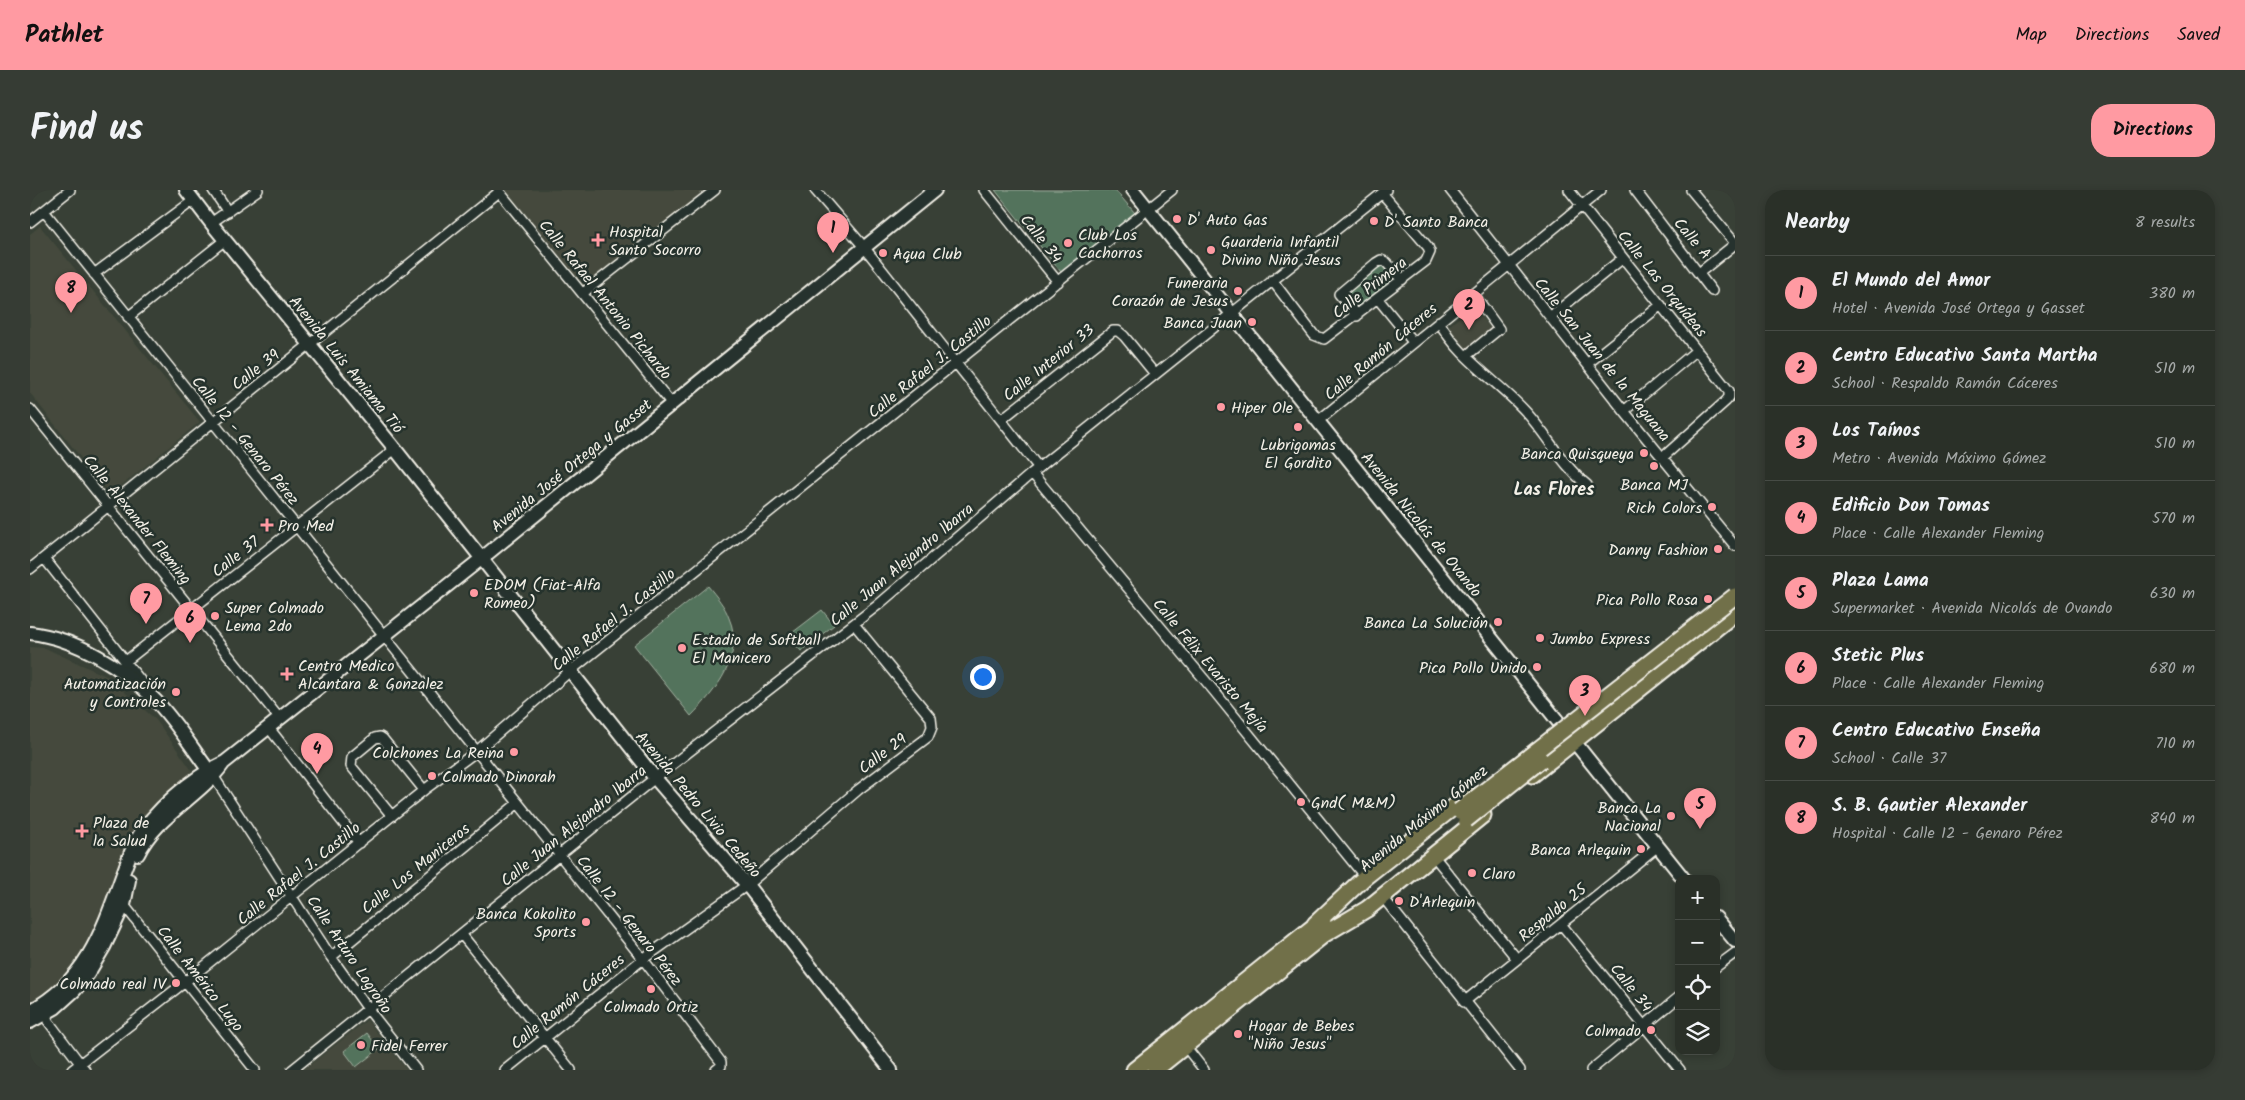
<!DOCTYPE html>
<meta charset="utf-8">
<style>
body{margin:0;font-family:Kalam,sans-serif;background:#363c34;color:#f1f3f6}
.controls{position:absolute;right:15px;bottom:15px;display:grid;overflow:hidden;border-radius:10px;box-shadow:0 2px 8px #0003}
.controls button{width:45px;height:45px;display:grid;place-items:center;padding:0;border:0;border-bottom:1px solid #464b45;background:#2a3028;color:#f1f3f6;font:25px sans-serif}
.you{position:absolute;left:952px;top:486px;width:18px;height:18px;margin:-12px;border:4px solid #fff;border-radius:50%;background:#1a73e8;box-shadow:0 0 0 8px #1a73e833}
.badge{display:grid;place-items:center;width:32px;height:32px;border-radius:50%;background:#ff9aa2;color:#111;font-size:16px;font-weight:700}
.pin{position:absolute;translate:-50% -41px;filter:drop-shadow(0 1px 2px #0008)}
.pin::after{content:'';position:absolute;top:26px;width:18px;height:15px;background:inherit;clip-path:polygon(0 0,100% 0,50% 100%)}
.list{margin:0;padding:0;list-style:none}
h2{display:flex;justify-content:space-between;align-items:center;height:65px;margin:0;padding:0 20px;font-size:21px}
h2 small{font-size:16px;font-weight:400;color:#a5a9a8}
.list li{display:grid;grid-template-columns:32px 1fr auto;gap:15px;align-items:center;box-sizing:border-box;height:75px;padding:0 20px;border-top:1px solid #464b45}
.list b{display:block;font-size:19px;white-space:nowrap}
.list p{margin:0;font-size:16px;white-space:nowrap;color:#a5a9a8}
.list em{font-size:16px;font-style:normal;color:#a5a9a8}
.icon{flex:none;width:28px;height:28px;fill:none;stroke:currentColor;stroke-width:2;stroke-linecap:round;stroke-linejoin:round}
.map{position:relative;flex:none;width:1705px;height:880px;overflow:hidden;border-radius:20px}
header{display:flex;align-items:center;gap:30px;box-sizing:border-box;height:70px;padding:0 25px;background:#ff9aa2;color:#111}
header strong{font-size:24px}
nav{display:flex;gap:28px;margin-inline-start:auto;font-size:18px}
.intro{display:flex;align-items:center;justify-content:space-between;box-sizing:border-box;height:120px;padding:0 30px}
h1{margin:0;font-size:35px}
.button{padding:12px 22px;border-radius:20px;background:#ff9aa2;color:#111;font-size:18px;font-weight:700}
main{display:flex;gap:30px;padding:0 30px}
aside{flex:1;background:#2a3028;border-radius:20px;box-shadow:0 2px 8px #0003}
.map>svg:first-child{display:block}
.built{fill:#444a3c}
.green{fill:#53735c;stroke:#a4b2a2}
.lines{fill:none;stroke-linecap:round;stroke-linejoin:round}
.street-casing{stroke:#f4f1e8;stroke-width:12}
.secondary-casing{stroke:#f4f1e8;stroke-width:16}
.primary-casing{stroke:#f4f1e8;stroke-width:19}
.street{stroke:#26332d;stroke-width:9}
.secondary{stroke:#26332d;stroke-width:12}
.primary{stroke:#71704a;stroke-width:15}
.primary-bridge-casing{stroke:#f4f1e8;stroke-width:19;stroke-linecap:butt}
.primary-bridge{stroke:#71704a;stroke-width:15}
.poi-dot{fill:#ff9aa2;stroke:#26332d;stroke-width:2}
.labels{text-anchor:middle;stroke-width:5;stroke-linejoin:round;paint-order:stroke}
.poi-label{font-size:16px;fill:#f4f1e8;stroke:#26332d;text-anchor:start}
.street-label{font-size:16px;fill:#f4f1e8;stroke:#26332d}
.neighbourhood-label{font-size:18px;font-weight:bold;fill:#f4f1e8;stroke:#26332d}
</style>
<header>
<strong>Pathlet</strong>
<nav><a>Map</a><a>Directions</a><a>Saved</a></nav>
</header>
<div class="intro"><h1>Find us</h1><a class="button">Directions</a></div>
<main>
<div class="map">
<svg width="1705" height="880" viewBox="0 0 1705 880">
<rect width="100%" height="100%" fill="#384036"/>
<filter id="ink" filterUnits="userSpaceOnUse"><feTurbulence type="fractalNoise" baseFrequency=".02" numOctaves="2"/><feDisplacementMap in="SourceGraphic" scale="10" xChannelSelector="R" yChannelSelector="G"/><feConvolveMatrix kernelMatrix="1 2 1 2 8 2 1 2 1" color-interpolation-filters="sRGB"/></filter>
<g filter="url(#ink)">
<path class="built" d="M476,0H681L557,100Z
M10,36L170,232L80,305L0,203V44Z
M1443,117L1463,141L1435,163L1416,138Z
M0,457L15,458L78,487L126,530L163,582L159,591L108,633L98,648L59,761L27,795L0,812Z
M337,830L377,880H273Z"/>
<path class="green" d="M965,0H1085L1105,23L1031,82Z
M1352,75L1364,89L1330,118L1316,104Z
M678,396C686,406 695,416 699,428C715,465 686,501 661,526L604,455Z
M792,420L804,435L771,461L758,446Z
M337,843L349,859L326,877L314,861Z"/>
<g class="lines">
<defs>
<path id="street" d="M183,0L198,22
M468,0L642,214
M785,0L834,57L1009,278
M954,0L1028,92
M1420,0L1594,221L1705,356
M1539,0L1699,201V207L1696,211L1632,268
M1605,0L1682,101
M1661,0L1705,53
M14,21L613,769L691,872V876L686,880
M0,32L40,0
M181,33L228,0
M1669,83L1705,54
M64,84L164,10
M1242,90L1284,145L1294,149L1396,71L1400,62L1398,57L1352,3
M553,103L685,0
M1348,109L1383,152
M1327,126L1309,104L1346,73L1351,70L1356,72L1372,90
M98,127L195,50
M1520,127L1593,68
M1409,131C1427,167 1469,192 1496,222C1518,246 1531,274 1557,295
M1436,166L1469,139L1443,103
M1557,174L1631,115
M0,219L249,528
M1594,221L1667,160
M972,229L1083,141H1088L1094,146L1125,184
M1288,231L1571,0
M1002,283L1184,501L1335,687
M14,368L114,495
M0,379L469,2
M90,480L96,471L365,259
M239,538L329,653
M184,587L301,767L338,819L386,880
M362,626L321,576L322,567L345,548L350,547L353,549L394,600
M1403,665L1487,769
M1352,706L1490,880
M93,711L94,715L225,880
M1531,734L1650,880
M432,745L541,880
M301,767L488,613
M1686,777L1705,763
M1434,812L1628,656
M14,819L18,831L55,880
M1155,856L1174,880
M42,880L155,792L394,600L447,561L539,482L1142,0
M262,880L625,588L848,415L1002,283L1356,0
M475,880L613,769L717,695L828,600L898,547L902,537L901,528L824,434
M1561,880L1649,807"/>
<path id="secondary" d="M156,0L181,33L365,259L625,588L717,695L861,880
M1103,0L1654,689
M0,443C46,448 94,478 125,510C146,531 165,563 183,586
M108,664C127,625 169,608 193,574
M1686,728L1705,751
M0,821C68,785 78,717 105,652C123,621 162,587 195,572L451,369L905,0
M0,832L25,818L45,800L58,784L74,757L94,715L99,690"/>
<path id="primary" d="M1502,585L1705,423
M1285,734L1335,687L1439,605
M1293,745L1337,719L1453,625
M1104,880L1293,729
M1125,880L1301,739"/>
</defs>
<use href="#street" class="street-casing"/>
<use href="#secondary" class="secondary-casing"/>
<use href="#primary" class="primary-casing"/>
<use href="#street" class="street"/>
<use href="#secondary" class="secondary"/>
<use href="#primary" class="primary"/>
<defs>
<path id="primary-bridge" d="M1429,621L1705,406
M1436,630L1511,570"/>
</defs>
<use href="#primary-bridge" class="primary-bridge-casing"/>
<use href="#primary-bridge" class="primary-bridge"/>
</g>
</g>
<g class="poi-dot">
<circle cx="1147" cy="29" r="5"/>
<circle cx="1344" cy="31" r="5"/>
<path d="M565.5 42.5h5v5h5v5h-5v5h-5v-5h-5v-5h5z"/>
<circle cx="1038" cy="53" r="5"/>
<circle cx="1181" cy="60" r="5"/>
<circle cx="853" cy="63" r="5"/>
<circle cx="1208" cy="101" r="5"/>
<circle cx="1222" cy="132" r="5"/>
<circle cx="1191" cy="217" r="5"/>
<circle cx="1268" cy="237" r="5"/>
<circle cx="1614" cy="263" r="5"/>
<circle cx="1624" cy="276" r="5"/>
<circle cx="1682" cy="317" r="5"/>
<path d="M234.5 327.5h5v5h5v5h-5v5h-5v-5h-5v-5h5z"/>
<circle cx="1688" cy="359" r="5"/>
<circle cx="444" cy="403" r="5"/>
<circle cx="1678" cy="409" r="5"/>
<circle cx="185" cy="426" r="5"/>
<circle cx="1468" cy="432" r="5"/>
<circle cx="1510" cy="448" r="5"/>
<circle cx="652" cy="458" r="5"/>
<circle cx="1507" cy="477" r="5"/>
<path d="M254.5 476.5h5v5h5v5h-5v5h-5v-5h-5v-5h5z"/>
<circle cx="146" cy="502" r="5"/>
<circle cx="484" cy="562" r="5"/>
<circle cx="402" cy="586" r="5"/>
<circle cx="1271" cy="612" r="5"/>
<circle cx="1641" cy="626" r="5"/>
<path d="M49.5 633.5h5v5h5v5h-5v5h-5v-5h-5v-5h5z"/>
<circle cx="1611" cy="659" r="5"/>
<circle cx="1442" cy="683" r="5"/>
<circle cx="1369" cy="711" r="5"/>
<circle cx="556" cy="732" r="5"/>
<circle cx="146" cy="793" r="5"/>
<circle cx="621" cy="799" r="5"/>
<circle cx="1621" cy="840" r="5"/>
<circle cx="1208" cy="844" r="5"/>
<circle cx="331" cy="855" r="5"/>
</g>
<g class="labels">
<g class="poi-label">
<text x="1157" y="35">D' Auto Gas</text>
<text x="1354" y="37">D' Santo Banca</text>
<text x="579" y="47">Hospital<tspan x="579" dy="18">Santo Socorro</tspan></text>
<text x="1048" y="50">Club Los<tspan x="1048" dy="18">Cachorros</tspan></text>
<text x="1191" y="57">Guarderia Infantil<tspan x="1191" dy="18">Divino Niño Jesus</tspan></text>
<text x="863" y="69">Aqua Club</text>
<text x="1198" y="98" text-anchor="end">Funeraria<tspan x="1198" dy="18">Corazón de Jesus</tspan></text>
<text x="1212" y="138" text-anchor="end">Banca Juan</text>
<text x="1201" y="223">Hiper Ole</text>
<text x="1268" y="260" text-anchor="middle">Lubrigomas<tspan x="1268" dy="18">El Gordito</tspan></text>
<text x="1604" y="269" text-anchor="end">Banca Quisqueya</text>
<text x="1624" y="300" text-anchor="middle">Banca MJ</text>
<text x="1672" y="323" text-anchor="end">Rich Colors</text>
<text x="248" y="341">Pro Med</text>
<text x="1678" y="365" text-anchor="end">Danny Fashion</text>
<text x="454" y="400">EDOM (Fiat-Alfa<tspan x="454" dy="18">Romeo)</tspan></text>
<text x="1668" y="415" text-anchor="end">Pica Pollo Rosa</text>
<text x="195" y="423">Super Colmado<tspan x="195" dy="18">Lema 2do</tspan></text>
<text x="1458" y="438" text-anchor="end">Banca La Solución</text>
<text x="1520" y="454">Jumbo Express</text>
<text x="662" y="455">Estadio de Softball<tspan x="662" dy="18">El Manicero</tspan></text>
<text x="268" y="481">Centro Medico<tspan x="268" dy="18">Alcantara &amp; Gonzalez</tspan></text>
<text x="1497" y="483" text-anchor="end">Pica Pollo Unido</text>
<text x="136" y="499" text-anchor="end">Automatización<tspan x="136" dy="18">y Controles</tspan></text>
<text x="474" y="568" text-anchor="end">Colchones La Reina</text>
<text x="412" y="592">Colmado Dinorah</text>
<text x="1281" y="618">Gnd( M&amp;M)</text>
<text x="1631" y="623" text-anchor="end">Banca La<tspan x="1631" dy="18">Nacional</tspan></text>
<text x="63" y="638">Plaza de<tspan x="63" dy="18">la Salud</tspan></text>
<text x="1601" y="665" text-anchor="end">Banca Arlequin</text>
<text x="1452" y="689">Claro</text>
<text x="1379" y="717">D'Arlequin</text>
<text x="546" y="729" text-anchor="end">Banca Kokolito<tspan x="546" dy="18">Sports</tspan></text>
<text x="136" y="799" text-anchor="end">Colmado real IV</text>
<text x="621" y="822" text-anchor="middle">Colmado Ortiz</text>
<text x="1218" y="841">Hogar de Bebes<tspan x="1218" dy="18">"Niño Jesus"</tspan></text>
<text x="1611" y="846" text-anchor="end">Colmado</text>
<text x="341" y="861">Fidel Ferrer</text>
</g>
<g class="street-label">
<text transform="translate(1012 48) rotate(51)" y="6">Calle 34</text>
<text transform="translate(1663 48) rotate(50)" y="6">Calle A</text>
<text transform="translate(1633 93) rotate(51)" y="6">Calle Las Orquídeas</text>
<text transform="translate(1339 97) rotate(-38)" y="6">Calle Primera</text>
<text transform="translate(576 109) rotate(51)" y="6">Calle Rafael Antonio Pichardo</text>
<text transform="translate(1350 161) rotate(-40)" y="6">Calle Ramón Cáceres</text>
<text transform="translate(1573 169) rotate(51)" y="6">Calle San Juan de la Maguana</text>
<text transform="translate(1018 172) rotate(-39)" y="6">Calle Interior 33</text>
<text transform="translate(317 174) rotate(51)" y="6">Avenida Luis Amiama Tió</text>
<text transform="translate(899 176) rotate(-39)" y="6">Calle Rafael J. Castillo</text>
<text transform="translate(225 179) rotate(-38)" y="6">Calle 39</text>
<text transform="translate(216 250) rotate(51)" y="6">Calle 12 - Genaro Pérez</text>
<text transform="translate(541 275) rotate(-39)" y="6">Avenida José Ortega y Gasset</text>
<text transform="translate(108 329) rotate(51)" y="6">Calle Alexander Fleming</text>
<text transform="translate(1392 334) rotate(51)" y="6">Avenida Nicolás de Ovando</text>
<text transform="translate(205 366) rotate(-38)" y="6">Calle 37</text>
<text transform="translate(871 374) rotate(-40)" y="6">Calle Juan Alejandro lbarra</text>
<text transform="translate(583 429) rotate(-39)" y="6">Calle Rafael J. Castillo</text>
<text transform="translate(1181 475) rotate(50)" y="6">Calle Félix Evaristo Mejía</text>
<text transform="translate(852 563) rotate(-37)" y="6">Calle 29</text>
<text transform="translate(669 614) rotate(50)" y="6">Avenida Pedro Livio Cedeño</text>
<text transform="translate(1393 628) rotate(-39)" y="6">Avenida Máximo Gómez</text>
<text transform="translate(543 635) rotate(-39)" y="6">Calle Juan Alejandro lbarra</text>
<text transform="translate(385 678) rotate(-39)" y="6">Calle Los Maniceros</text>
<text transform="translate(268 683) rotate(-39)" y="6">Calle Rafael J. Castillo</text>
<text transform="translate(1522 722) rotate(-39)" y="6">Respaldo 25</text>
<text transform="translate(600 730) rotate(52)" y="6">Calle 12 - Genaro Pérez</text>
<text transform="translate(320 764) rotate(56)" y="6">Calle Arturo Logroño</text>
<text transform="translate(171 788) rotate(52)" y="6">Calle Américo Lugo</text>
<text transform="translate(1602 797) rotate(51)" y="6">Calle 34</text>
<text transform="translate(537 811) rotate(-39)" y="6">Calle Ramón Cáceres</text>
</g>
<g class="neighbourhood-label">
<text x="1524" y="305">Las Flores</text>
</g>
</g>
</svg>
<div class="controls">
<button>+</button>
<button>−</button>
<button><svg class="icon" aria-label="locate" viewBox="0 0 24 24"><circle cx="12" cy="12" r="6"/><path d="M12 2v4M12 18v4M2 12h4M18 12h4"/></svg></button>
<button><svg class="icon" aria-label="layers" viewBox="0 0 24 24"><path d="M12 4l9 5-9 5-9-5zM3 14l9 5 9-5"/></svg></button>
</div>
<div class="you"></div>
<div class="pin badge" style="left:803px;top:63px">1</div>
<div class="pin badge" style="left:1439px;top:140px">2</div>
<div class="pin badge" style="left:1555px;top:526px">3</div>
<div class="pin badge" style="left:287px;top:584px">4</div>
<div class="pin badge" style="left:1670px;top:639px">5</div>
<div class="pin badge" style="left:160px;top:453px">6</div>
<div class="pin badge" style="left:116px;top:434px">7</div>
<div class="pin badge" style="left:41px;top:123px">8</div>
</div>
<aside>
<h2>Nearby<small>8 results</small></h2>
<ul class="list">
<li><span class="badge">1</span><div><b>El Mundo del Amor</b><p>Hotel · Avenida José Ortega y Gasset</p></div><em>380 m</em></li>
<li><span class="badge">2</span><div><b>Centro Educativo Santa Martha</b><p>School · Respaldo Ramón Cáceres</p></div><em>510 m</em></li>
<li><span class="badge">3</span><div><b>Los Taínos</b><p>Metro · Avenida Máximo Gómez</p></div><em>510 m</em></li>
<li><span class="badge">4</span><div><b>Edificio Don Tomas</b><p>Place · Calle Alexander Fleming</p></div><em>570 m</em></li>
<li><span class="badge">5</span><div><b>Plaza Lama</b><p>Supermarket · Avenida Nicolás de Ovando</p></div><em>630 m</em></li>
<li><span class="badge">6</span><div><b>Stetic Plus</b><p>Place · Calle Alexander Fleming</p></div><em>680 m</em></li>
<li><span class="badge">7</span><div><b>Centro Educativo Enseña</b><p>School · Calle 37</p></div><em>710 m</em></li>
<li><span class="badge">8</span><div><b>S. B. Gautier Alexander</b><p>Hospital · Calle 12 - Genaro Pérez</p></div><em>840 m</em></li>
</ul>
</aside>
</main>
